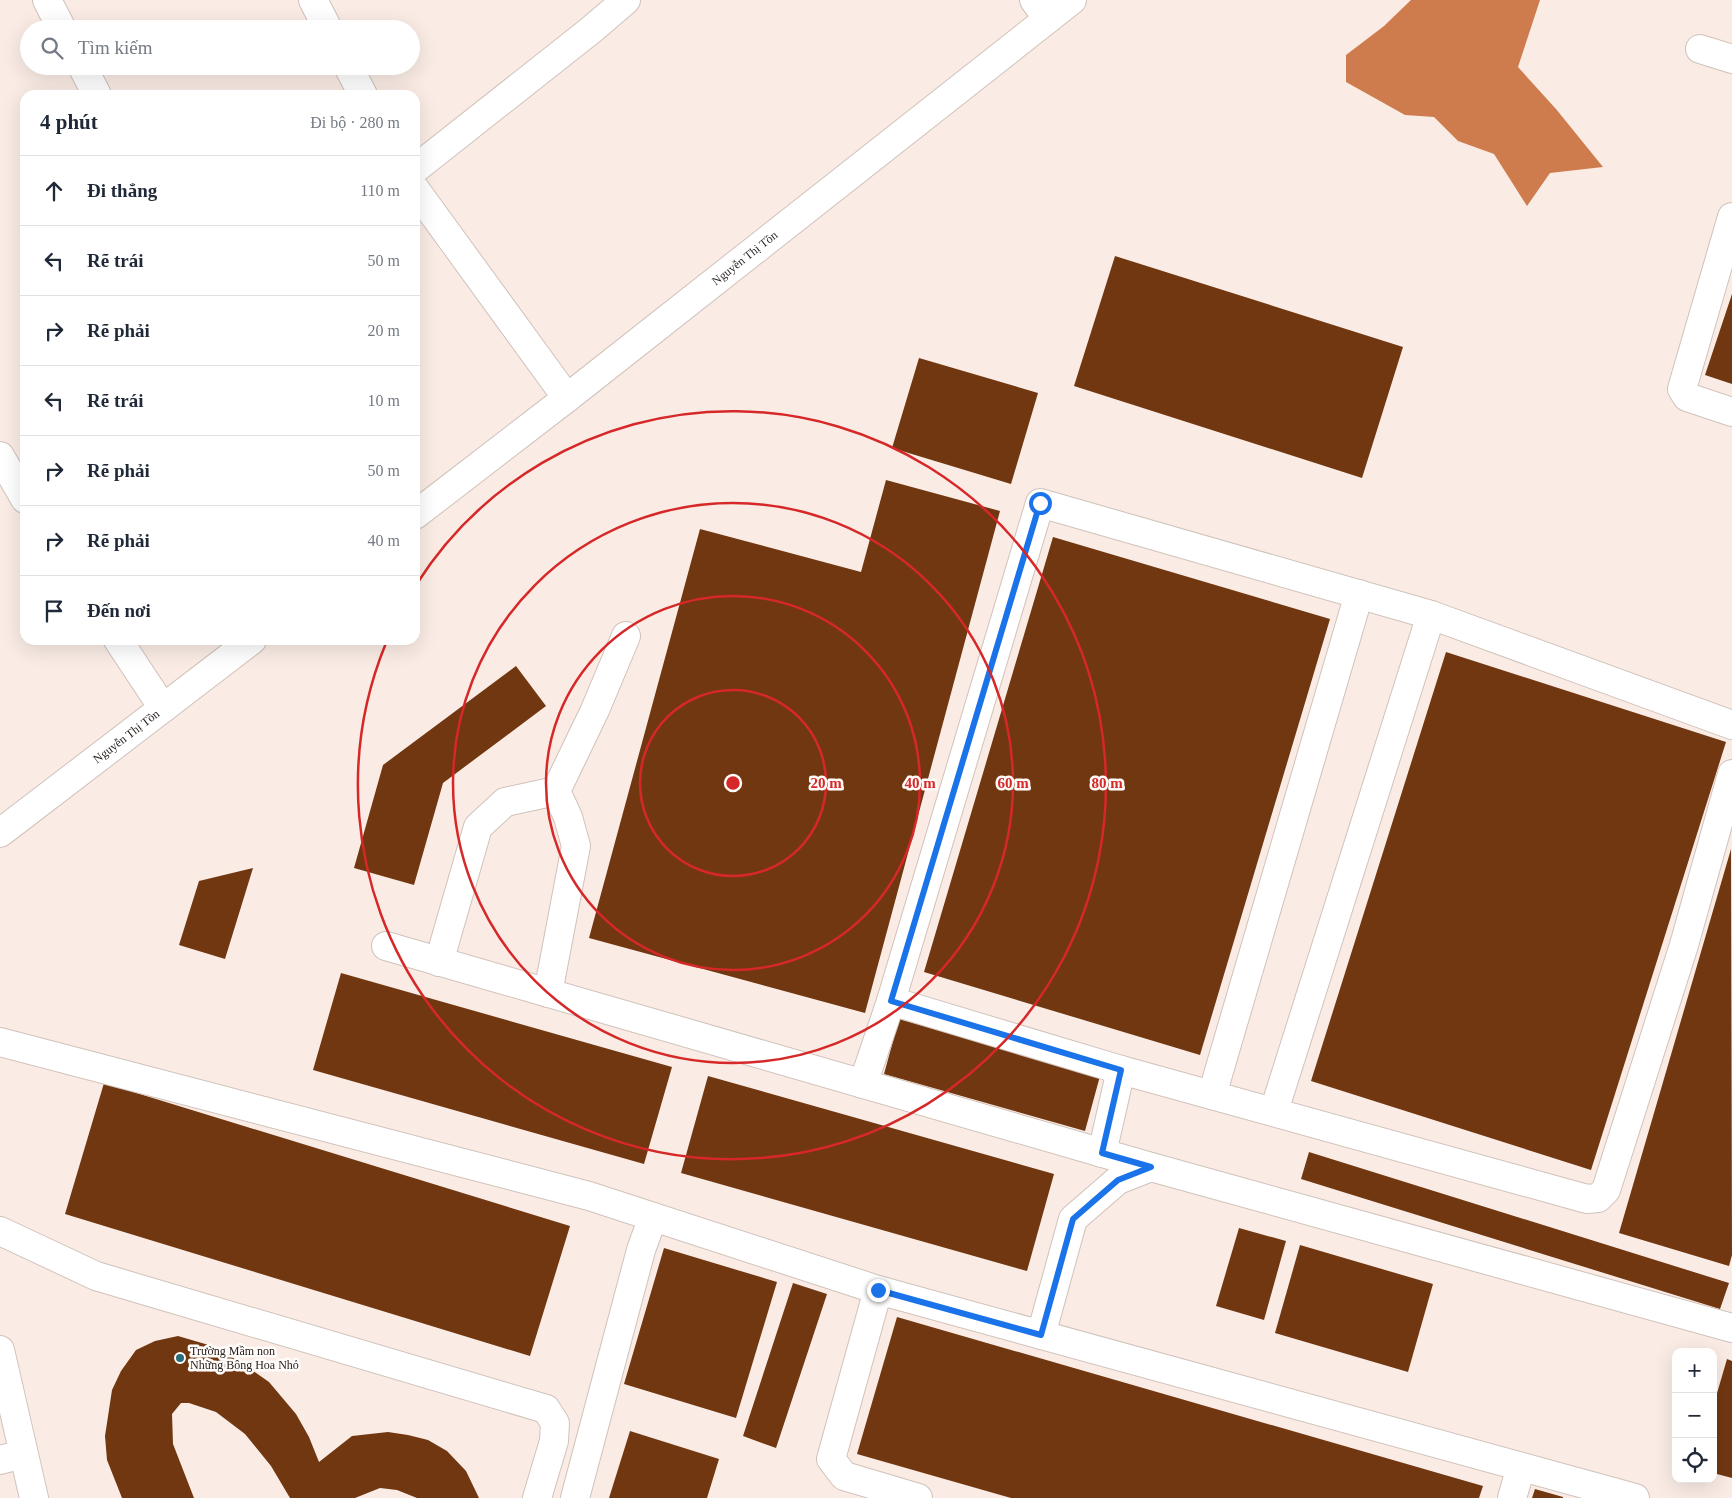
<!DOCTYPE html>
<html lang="vi">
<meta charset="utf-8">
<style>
body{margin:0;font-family:"Times New Roman",serif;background:#f6f6f7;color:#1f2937}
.controls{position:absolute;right:15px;bottom:15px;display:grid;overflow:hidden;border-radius:10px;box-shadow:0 5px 20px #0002}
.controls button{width:45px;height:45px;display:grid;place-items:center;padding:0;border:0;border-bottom:1px solid #e0e1e3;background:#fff;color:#1f2937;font:25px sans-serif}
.stop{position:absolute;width:15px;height:15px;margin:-11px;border:4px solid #1a73e8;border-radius:50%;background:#fff}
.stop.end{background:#1a73e8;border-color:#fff;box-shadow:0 1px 5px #0008}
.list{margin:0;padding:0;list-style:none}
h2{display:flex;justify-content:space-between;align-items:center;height:65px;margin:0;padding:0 20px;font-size:21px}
h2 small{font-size:16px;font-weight:400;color:#747a83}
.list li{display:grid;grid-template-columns:32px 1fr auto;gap:15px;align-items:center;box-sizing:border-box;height:70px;padding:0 20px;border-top:1px solid #e0e1e3}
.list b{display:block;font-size:19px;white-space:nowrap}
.list em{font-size:16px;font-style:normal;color:#747a83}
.icon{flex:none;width:28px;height:28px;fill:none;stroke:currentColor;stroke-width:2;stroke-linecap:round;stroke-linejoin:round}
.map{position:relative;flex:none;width:1732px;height:1498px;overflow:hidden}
.search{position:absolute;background:#fff;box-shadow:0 5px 20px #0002;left:20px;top:20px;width:400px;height:55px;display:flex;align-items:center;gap:12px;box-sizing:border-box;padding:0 18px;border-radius:28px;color:#747a83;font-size:19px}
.panel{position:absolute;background:#fff;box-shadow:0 5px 20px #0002;left:20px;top:90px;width:400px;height:555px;border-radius:15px}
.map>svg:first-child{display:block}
.water{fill:#ce7c4d}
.building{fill:#713711}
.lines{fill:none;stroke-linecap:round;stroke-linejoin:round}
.minor-casing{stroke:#d0c2bb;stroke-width:30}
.minor{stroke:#fff;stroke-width:28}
.route{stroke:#1a73e8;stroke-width:6}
.ring{fill:none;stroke:#d62828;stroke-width:2.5}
.poi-dot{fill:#286b7c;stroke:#fffcfa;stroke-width:2}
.labels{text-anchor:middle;stroke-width:5;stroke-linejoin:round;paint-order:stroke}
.street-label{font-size:12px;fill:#282320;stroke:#fffcfa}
.poi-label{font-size:12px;fill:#282320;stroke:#fffcfa;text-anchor:start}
.centre{fill:#d62828;stroke:#fffcfa;stroke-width:2.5}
.ring-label{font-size:15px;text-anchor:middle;font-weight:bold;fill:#d62828;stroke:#fffcfa;stroke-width:5;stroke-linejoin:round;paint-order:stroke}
</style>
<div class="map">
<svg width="1732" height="1498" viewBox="0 0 1732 1498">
<rect width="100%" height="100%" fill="#faece5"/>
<path class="water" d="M1411,0H1540L1518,67L1556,109L1603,167L1550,173L1527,206L1494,154L1458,141L1434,117L1405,115L1346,82V55L1384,26Z"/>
<path class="building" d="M1115,256L1403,347L1362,478L1074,386Z
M1732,294V384L1705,375Z
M919,358L1038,393L1011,484L892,448Z
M886,480L1000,511L865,1013L589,938L700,529L861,572Z
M1053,537L1330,619L1200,1055L924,972Z
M1446,652L1726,742L1591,1170L1311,1081Z
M516,666L546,706L443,783L414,885L354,868L383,765Z
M1731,849L1732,1255L1729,1266L1619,1233Z
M253,868L225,959L179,945L199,881Z
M341,973L672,1067L644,1164L313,1070Z
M899,1019L1100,1076L1085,1131L884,1074Z
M708,1076L1054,1174L1027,1271L681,1173Z
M104,1083L570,1226L530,1356L65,1214Z
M1309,1152L1729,1283L1720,1309L1301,1179Z
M1239,1228L1286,1241L1264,1320L1216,1306Z
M1300,1245L1433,1284L1408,1372L1275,1333Z
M664,1248L777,1282L736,1418L624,1384Z
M793,1283L827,1294L776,1448L743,1436Z
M897,1317L1483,1486L1479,1498H1011L857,1454Z
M178,1336L212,1346L242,1363L269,1382L296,1414L309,1437L319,1462L352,1436L388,1432L408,1435L428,1440L447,1451L466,1471L479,1498H417L397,1490L380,1488L355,1498H290L271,1466L245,1434L216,1412L189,1403H181L172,1414L173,1444L194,1498H122L107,1460L105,1436L112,1390L121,1371L136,1350L155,1341Z
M1727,1359L1732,1361V1478L1713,1473V1407Z
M630,1431L719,1459L707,1498H609Z
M1535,1489L1563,1497V1498H1532Z"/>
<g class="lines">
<defs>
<g id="minor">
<path d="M47,0L62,29"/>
<path d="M313,0L328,29"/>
<path d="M1034,0L1048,19"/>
<path d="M1700,49L1732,59"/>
<path d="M82,66L97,95"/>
<path d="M348,66L363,95"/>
<path d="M415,169L591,30L626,0"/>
<path d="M415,189L567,398"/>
<path d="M1732,217L1682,389L1687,397L1732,412"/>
<path d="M0,456L25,499"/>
<path id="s1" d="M415,515L567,398L1072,0"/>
<path d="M118,640L163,708"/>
<path d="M556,791L595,710L626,636"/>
<path id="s2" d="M0,833L252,640"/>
<path d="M386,946L1151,1167L1732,1328"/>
<path d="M439,962L478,827L505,802L556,791L568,817L576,846L548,993"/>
<path d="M0,1042L589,1196L878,1290L1635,1498"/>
<path d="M1121,1070L891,1001L1040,503L1431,615L1732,725"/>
<path d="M863,1084L891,1001"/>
<path d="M1212,1095L1359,594"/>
<path d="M1274,1111L1431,615"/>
<path d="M1102,1153L1121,1070L1587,1199L1598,1198L1606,1190L1684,945L1732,774"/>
<path d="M0,1231L96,1276L546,1409L555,1423L554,1441L537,1498"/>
<path d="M878,1290L831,1459L844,1476L918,1498"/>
<path d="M1041,1335L1073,1219L1118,1180L1151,1167"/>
<path d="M0,1350L34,1498"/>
<path d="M0,1460L23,1454"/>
<path d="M575,1498L641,1250L653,1217"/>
<path d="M1512,1498L1521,1467"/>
</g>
</defs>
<use href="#minor" class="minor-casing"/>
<use href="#minor" class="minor"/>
</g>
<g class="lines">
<path class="route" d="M878,1290L1041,1335L1073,1219L1118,1180L1151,1167L1102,1153L1121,1070L891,1001L1040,503"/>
</g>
<g class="ring">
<circle cx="733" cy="783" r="93"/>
<circle cx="733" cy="783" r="187"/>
<circle cx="733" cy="783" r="280"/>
<path d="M416 585A374 374 0 1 1 386 643"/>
</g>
<circle class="poi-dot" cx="180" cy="1358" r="5"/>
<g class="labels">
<g class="street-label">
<text dy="4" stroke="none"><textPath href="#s1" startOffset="418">Nguyễn Thị Tồn</textPath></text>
<text dy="4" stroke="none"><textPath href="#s2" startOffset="159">Nguyễn Thị Tồn</textPath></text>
</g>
<g class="poi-label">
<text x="190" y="1355">Trường Mầm non<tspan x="190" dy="14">Những Bông Hoa Nhỏ</tspan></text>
</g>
</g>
<circle cx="733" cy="783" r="8" class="centre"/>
<g class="ring-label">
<text x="826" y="788">20 m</text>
<text x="920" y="788">40 m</text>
<text x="1013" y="788">60 m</text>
<text x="1107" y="788">80 m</text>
</g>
</svg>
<div class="controls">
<button>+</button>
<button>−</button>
<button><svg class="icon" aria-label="locate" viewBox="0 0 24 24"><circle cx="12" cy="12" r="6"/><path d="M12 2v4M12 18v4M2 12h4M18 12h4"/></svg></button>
</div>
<div class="stop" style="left:1040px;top:503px"></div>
<div class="stop end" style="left:878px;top:1290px"></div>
<div class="search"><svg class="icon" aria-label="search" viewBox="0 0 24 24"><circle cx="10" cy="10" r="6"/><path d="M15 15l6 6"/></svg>Tìm kiếm</div>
<section class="panel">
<h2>4 phút<small>Đi bộ · 280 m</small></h2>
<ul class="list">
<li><svg class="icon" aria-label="ahead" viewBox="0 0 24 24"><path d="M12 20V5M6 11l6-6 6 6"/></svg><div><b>Đi thẳng</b></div><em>110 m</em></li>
<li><svg class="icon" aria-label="left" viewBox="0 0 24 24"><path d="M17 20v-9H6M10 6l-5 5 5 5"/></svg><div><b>Rẽ trái</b></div><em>50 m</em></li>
<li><svg class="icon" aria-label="right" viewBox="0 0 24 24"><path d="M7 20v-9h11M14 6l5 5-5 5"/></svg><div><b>Rẽ phải</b></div><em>20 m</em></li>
<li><svg class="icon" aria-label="left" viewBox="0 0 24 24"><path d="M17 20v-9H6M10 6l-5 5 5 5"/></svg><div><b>Rẽ trái</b></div><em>10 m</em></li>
<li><svg class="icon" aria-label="right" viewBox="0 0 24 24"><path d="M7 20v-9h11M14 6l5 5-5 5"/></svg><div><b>Rẽ phải</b></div><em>50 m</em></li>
<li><svg class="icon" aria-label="right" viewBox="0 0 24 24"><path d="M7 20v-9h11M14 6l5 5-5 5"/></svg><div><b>Rẽ phải</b></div><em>40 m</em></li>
<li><svg class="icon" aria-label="arrive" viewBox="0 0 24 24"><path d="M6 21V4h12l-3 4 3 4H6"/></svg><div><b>Đến nơi</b></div></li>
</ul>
</section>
</div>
